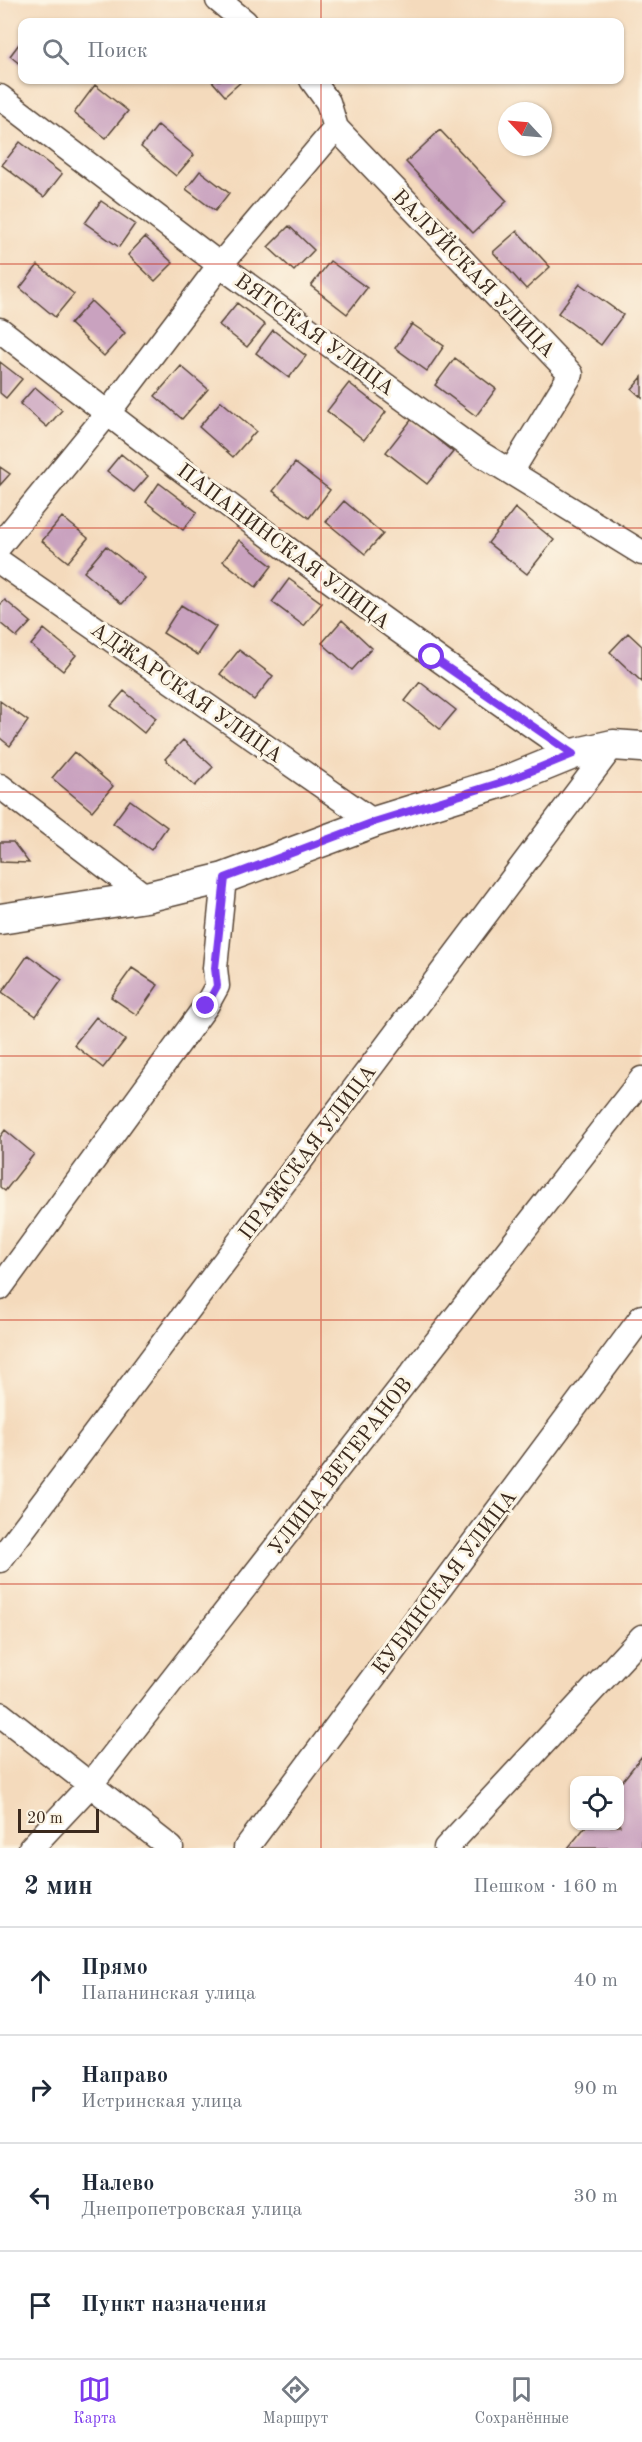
<!DOCTYPE html>
<html lang="ru">
<meta charset="utf-8">
<style>
body{margin:0;font-family:"Old Standard TT",serif;background:#f2f2f3;color:#1f2937}
.controls{position:absolute;right:18px;bottom:18px;display:grid;overflow:hidden;border-radius:12px;box-shadow:0 2px 4px #0004}
.controls button{width:54px;height:54px;display:grid;place-items:center;padding:0;border:0;border-bottom:2px solid #e0e1e3;background:#fff;color:#1f2937;font:30px sans-serif}
.compass{position:absolute;left:498px;top:102px;width:54px;height:54px;border-radius:50%;background:#fff;box-shadow:0 2px 4px #0004;rotate:296deg}
.scale{position:absolute;left:18px;bottom:15px;width:81px;box-sizing:border-box;padding-left:6px;border:3px solid #3b2a1e;border-top:0;font-size:16px;line-height:21px;white-space:nowrap;color:#3b2a1e;-webkit-text-stroke:4px #fcf5e5;paint-order:stroke}
.stop{position:absolute;width:18px;height:18px;margin:-14px;border:4px solid #7c3aed;border-radius:50%;background:#fff}
.stop.end{background:#7c3aed;border-color:#fff;box-shadow:0 2px 6px #0008}
.list{margin:0;padding:0;list-style:none}
h2{display:flex;justify-content:space-between;align-items:center;height:78px;margin:0;padding:0 24px;font-size:26px}
h2 small{font-size:20px;font-weight:400;color:#747a83}
.list li{display:grid;grid-template-columns:39px 1fr auto;gap:18px;align-items:center;box-sizing:border-box;height:108px;padding:0 24px;border-top:2px solid #e0e1e3}
.list b{display:block;font-size:22px;white-space:nowrap}
.list p{margin:0;font-size:20px;white-space:nowrap;color:#747a83}
.list em{font-size:20px;font-style:normal;color:#747a83}
.icon{flex:none;width:33px;height:33px;fill:none;stroke:currentColor;stroke-width:2;stroke-linecap:round;stroke-linejoin:round}
.map{position:relative;flex:none;width:642px;height:1848px;overflow:hidden}
.search{position:absolute;background:#fff;box-shadow:0 2px 4px #0004;left:18px;right:18px;top:18px;height:66px;display:flex;align-items:center;gap:15px;box-sizing:border-box;padding:0 21px;border-radius:12px;color:#747a83;font-size:22px}
.sheet{height:510px;background:#fff}
nav{display:flex;justify-content:space-around;align-items:center;box-sizing:border-box;height:84px;border-top:2px solid #e0e1e3;background:#fff;font-size:16px;color:#747a83}
nav a{display:grid;justify-items:center;gap:3px}
nav .on{color:#7c3aed}
.map>svg:first-child{display:block}
.building{fill:#c9a2bf}
.lines{fill:none;stroke-linecap:round;stroke-linejoin:round}
.minor-casing{stroke:#574436;stroke-width:27}
.tertiary-casing{stroke:#574436;stroke-width:33}
.minor{stroke:#fff;stroke-width:24}
.tertiary{stroke:#fff;stroke-width:30}
.route{stroke:#7c3aed;stroke-width:8}
.grid{fill:none;stroke:#c8321e;stroke-width:1.5;stroke-opacity:0.55}
.labels{text-anchor:middle;stroke-width:6;stroke-linejoin:round;paint-order:stroke}
.street-label{font-size:21px;fill:#3b2a1e;stroke:#fcf5e5}
</style>
<div class="map">
<svg width="642" height="1848" viewBox="0 0 642 1848">
<rect width="100%" height="100%" fill="#fcf5e5"/>
<filter id="ink" filterUnits="userSpaceOnUse"><feTurbulence type="fractalNoise" baseFrequency=".0167" numOctaves="2"/><feDisplacementMap in="SourceGraphic" scale="12" xChannelSelector="R" yChannelSelector="G"/><feConvolveMatrix kernelMatrix="1 2 1 2 8 2 1 2 1" color-interpolation-filters="sRGB"/></filter>
<filter id="wash" filterUnits="userSpaceOnUse"><feTurbulence type="fractalNoise" baseFrequency=".008" numOctaves="4" result="noise"/><feDisplacementMap in="SourceGraphic" scale="24" xChannelSelector="R" yChannelSelector="G"/><feGaussianBlur stdDeviation="1.35" result="paint"/><feColorMatrix in="noise" values="0 0 0 0 0 0 0 0 0 0 0 0 0 0 0 0 0 1.4 0 .05"/><feComposite in="paint" operator="in"/></filter>
<g filter="url(#wash)">
<rect width="100%" height="100%" fill="#f4dabc"/>
<g id="blocks">
<path class="building" d="M22,40V66L10,56Z
M211,80H243L225,96Z
M95,85L128,111L106,138L74,113Z
M158,125L194,155L176,176L141,147Z
M440,130L507,201L473,233L406,162Z
M20,142L62,174L44,197L2,165Z
M200,171L229,193L215,211L186,189Z
M101,201L135,224L119,247L85,223Z
M289,226L314,250L294,271L268,247Z
M517,231L550,267L526,289L493,252Z
M145,237L173,263L155,281L128,255Z
M330,261L367,288L347,314L311,286Z
M38,265L74,294L55,317L20,288Z
M580,284L623,315L601,345L558,313Z
M91,301L125,333L104,356L70,324Z
M237,303L265,325L247,347L219,325Z
M412,324L444,346L427,371L395,348Z
M273,330L306,356L289,378L256,353Z
M455,358L496,389L476,416L435,385Z
M0,362L22,379L6,398L0,393Z
M181,366L208,389L182,419L155,396Z
M642,377V398L632,389Z
M349,383L386,412L364,440L327,411Z
M35,387L62,410L47,427L20,404Z
M221,401L256,431L233,457L199,427Z
M412,419L453,452L427,484L386,452Z
M121,454L148,476L134,492L107,471Z
M295,463L330,490L309,518L273,491Z
M0,467L10,474L0,485Z
M159,483L197,512L183,530L146,502Z
M344,501L383,534L365,554L326,522Z
M515,508L554,540L527,574L488,543Z
M62,517L88,538L68,562L42,541Z
M239,540L272,566L256,587L223,561Z
M106,546L145,578L122,604L84,572Z
M289,579L322,603L304,626L272,602Z
M5,600L31,622L17,637L0,623V605Z
M181,605L216,627L198,655L163,633Z
M342,620L372,648L352,670L322,643Z
M44,629L76,655L63,671L31,645Z
M628,633L642,646V682L610,652Z
M239,650L273,676L254,700L220,674Z
M420,682L456,710L440,729L405,701Z
M124,691L156,718L144,733L111,706Z
M0,701L28,721L10,746L0,738Z
M183,740L213,767L195,786L165,759Z
M74,752L113,786L92,811L52,778Z
M130,800L167,827L151,850L113,823Z
M0,842H13L29,863L0,862Z
M28,955L62,980L36,1016L2,992Z
M132,968L158,985L137,1015L111,997Z
M96,1017L125,1040L103,1068L74,1045Z
M5,1130L34,1154L5,1191L0,1187V1137Z
M642,1756V1848H568L586,1826H620V1784Z"/>
</g>
</g>
<g filter="url(#ink)">
<use href="#blocks" fill-opacity="0" stroke="#574436" stroke-width="1.5"/>
<g class="lines">
<defs>
<path id="minor" d="M218,0L245,22
M312,80L328,102L336,128L571,374L511,472
M0,97L220,265L473,449L642,553
M0,330C187,476 378,619 573,754
M0,545L107,414L220,265L336,128
M0,562L374,822
M0,786L146,897
M0,1288L206,1006L217,986L215,968L224,878
M0,1560L613,745
M0,1714L171,1848
M31,1848L91,1784L642,1079
M246,1848L642,1317
M446,1848L642,1637"/>
<path id="tertiary" d="M0,919L146,897L224,878L374,822L509,780L573,754L613,745L642,747"/>
</defs>
<use href="#minor" class="minor-casing"/>
<use href="#tertiary" class="tertiary-casing"/>
<use href="#minor" class="minor"/>
<use href="#tertiary" class="tertiary"/>
</g>
</g>
<g class="lines" filter="url(#ink)">
<path class="route" d="M206,1006L217,986L215,968L225,878L374,822L509,780L573,754L432,657"/>
</g>
<path class="grid" d="M321,0V22M321,80V1848M0,264H642M0,528H642M0,792H642M0,1056H642M0,1320H642M0,1584H642"/>
<g class="labels">
<g class="street-label">
<text transform="translate(474 273) rotate(46)" y="7">ВАЛУЙСКАЯ УЛИЦА</text>
<text transform="translate(315 334) rotate(36)" y="7">ВЯТСКАЯ УЛИЦА</text>
<text transform="translate(284 546) rotate(37)" y="7">ПАПАНИНСКАЯ УЛИЦА</text>
<text transform="translate(187 692) rotate(35)" y="7">АДЖАРСКАЯ УЛИЦА</text>
<text transform="translate(307 1152) rotate(-53)" y="7">ПРАЖСКАЯ УЛИЦА</text>
<text transform="translate(340 1466) rotate(-52)" y="7">УЛИЦА ВЕТЕРАНОВ</text>
<text transform="translate(444 1582) rotate(-53)" y="7">КУБИНСКАЯ УЛИЦА</text>
</g>
</g>
</svg>
<div class="controls">
<button><svg class="icon" aria-label="locate" viewBox="0 0 24 24"><circle cx="12" cy="12" r="6"/><path d="M12 2v4M12 18v4M2 12h4M18 12h4"/></svg></button>
</div>
<svg class="compass" viewBox="-18 -18 36 36"><path d="M0-13l5 13h-10z" fill="#e53935"/><path d="M0 13l5-13h-10z" fill="#747a83"/></svg>
<div class="scale">20 m</div>
<div class="stop" style="left:432px;top:657px"></div>
<div class="stop end" style="left:206px;top:1006px"></div>
<div class="search"><svg class="icon" aria-label="search" viewBox="0 0 24 24"><circle cx="10" cy="10" r="6"/><path d="M15 15l6 6"/></svg>Поиск</div>
</div>
<section class="sheet">
<h2>2 мин<small>Пешком · 160 m</small></h2>
<ul class="list">
<li><svg class="icon" aria-label="ahead" viewBox="0 0 24 24"><path d="M12 20V5M6 11l6-6 6 6"/></svg><div><b>Прямо</b><p>Папанинская улица</p></div><em>40 m</em></li>
<li><svg class="icon" aria-label="right" viewBox="0 0 24 24"><path d="M7 20v-9h11M14 6l5 5-5 5"/></svg><div><b>Направо</b><p>Истринская улица</p></div><em>90 m</em></li>
<li><svg class="icon" aria-label="left" viewBox="0 0 24 24"><path d="M17 20v-9H6M10 6l-5 5 5 5"/></svg><div><b>Налево</b><p>Днепропетровская улица</p></div><em>30 m</em></li>
<li><svg class="icon" aria-label="arrive" viewBox="0 0 24 24"><path d="M6 21V4h12l-3 4 3 4H6"/></svg><div><b>Пункт назначения</b></div></li>
</ul>
</section>
<nav>
<a class="on"><svg class="icon" aria-label="map" viewBox="0 0 24 24"><path d="M3 6l6-2 6 2 6-2v14l-6 2-6-2-6 2zM9 4v14M15 6v14"/></svg>Карта</a>
<a><svg class="icon" aria-label="directions" viewBox="0 0 24 24"><path d="M12 3l9 9-9 9-9-9zM9 14v-3h6M13 9l2 2-2 2"/></svg>Маршрут</a>
<a><svg class="icon" aria-label="saved" viewBox="0 0 24 24"><path d="M7 4h10v16l-5-4-5 4z"/></svg>Сохранённые</a>
</nav>
